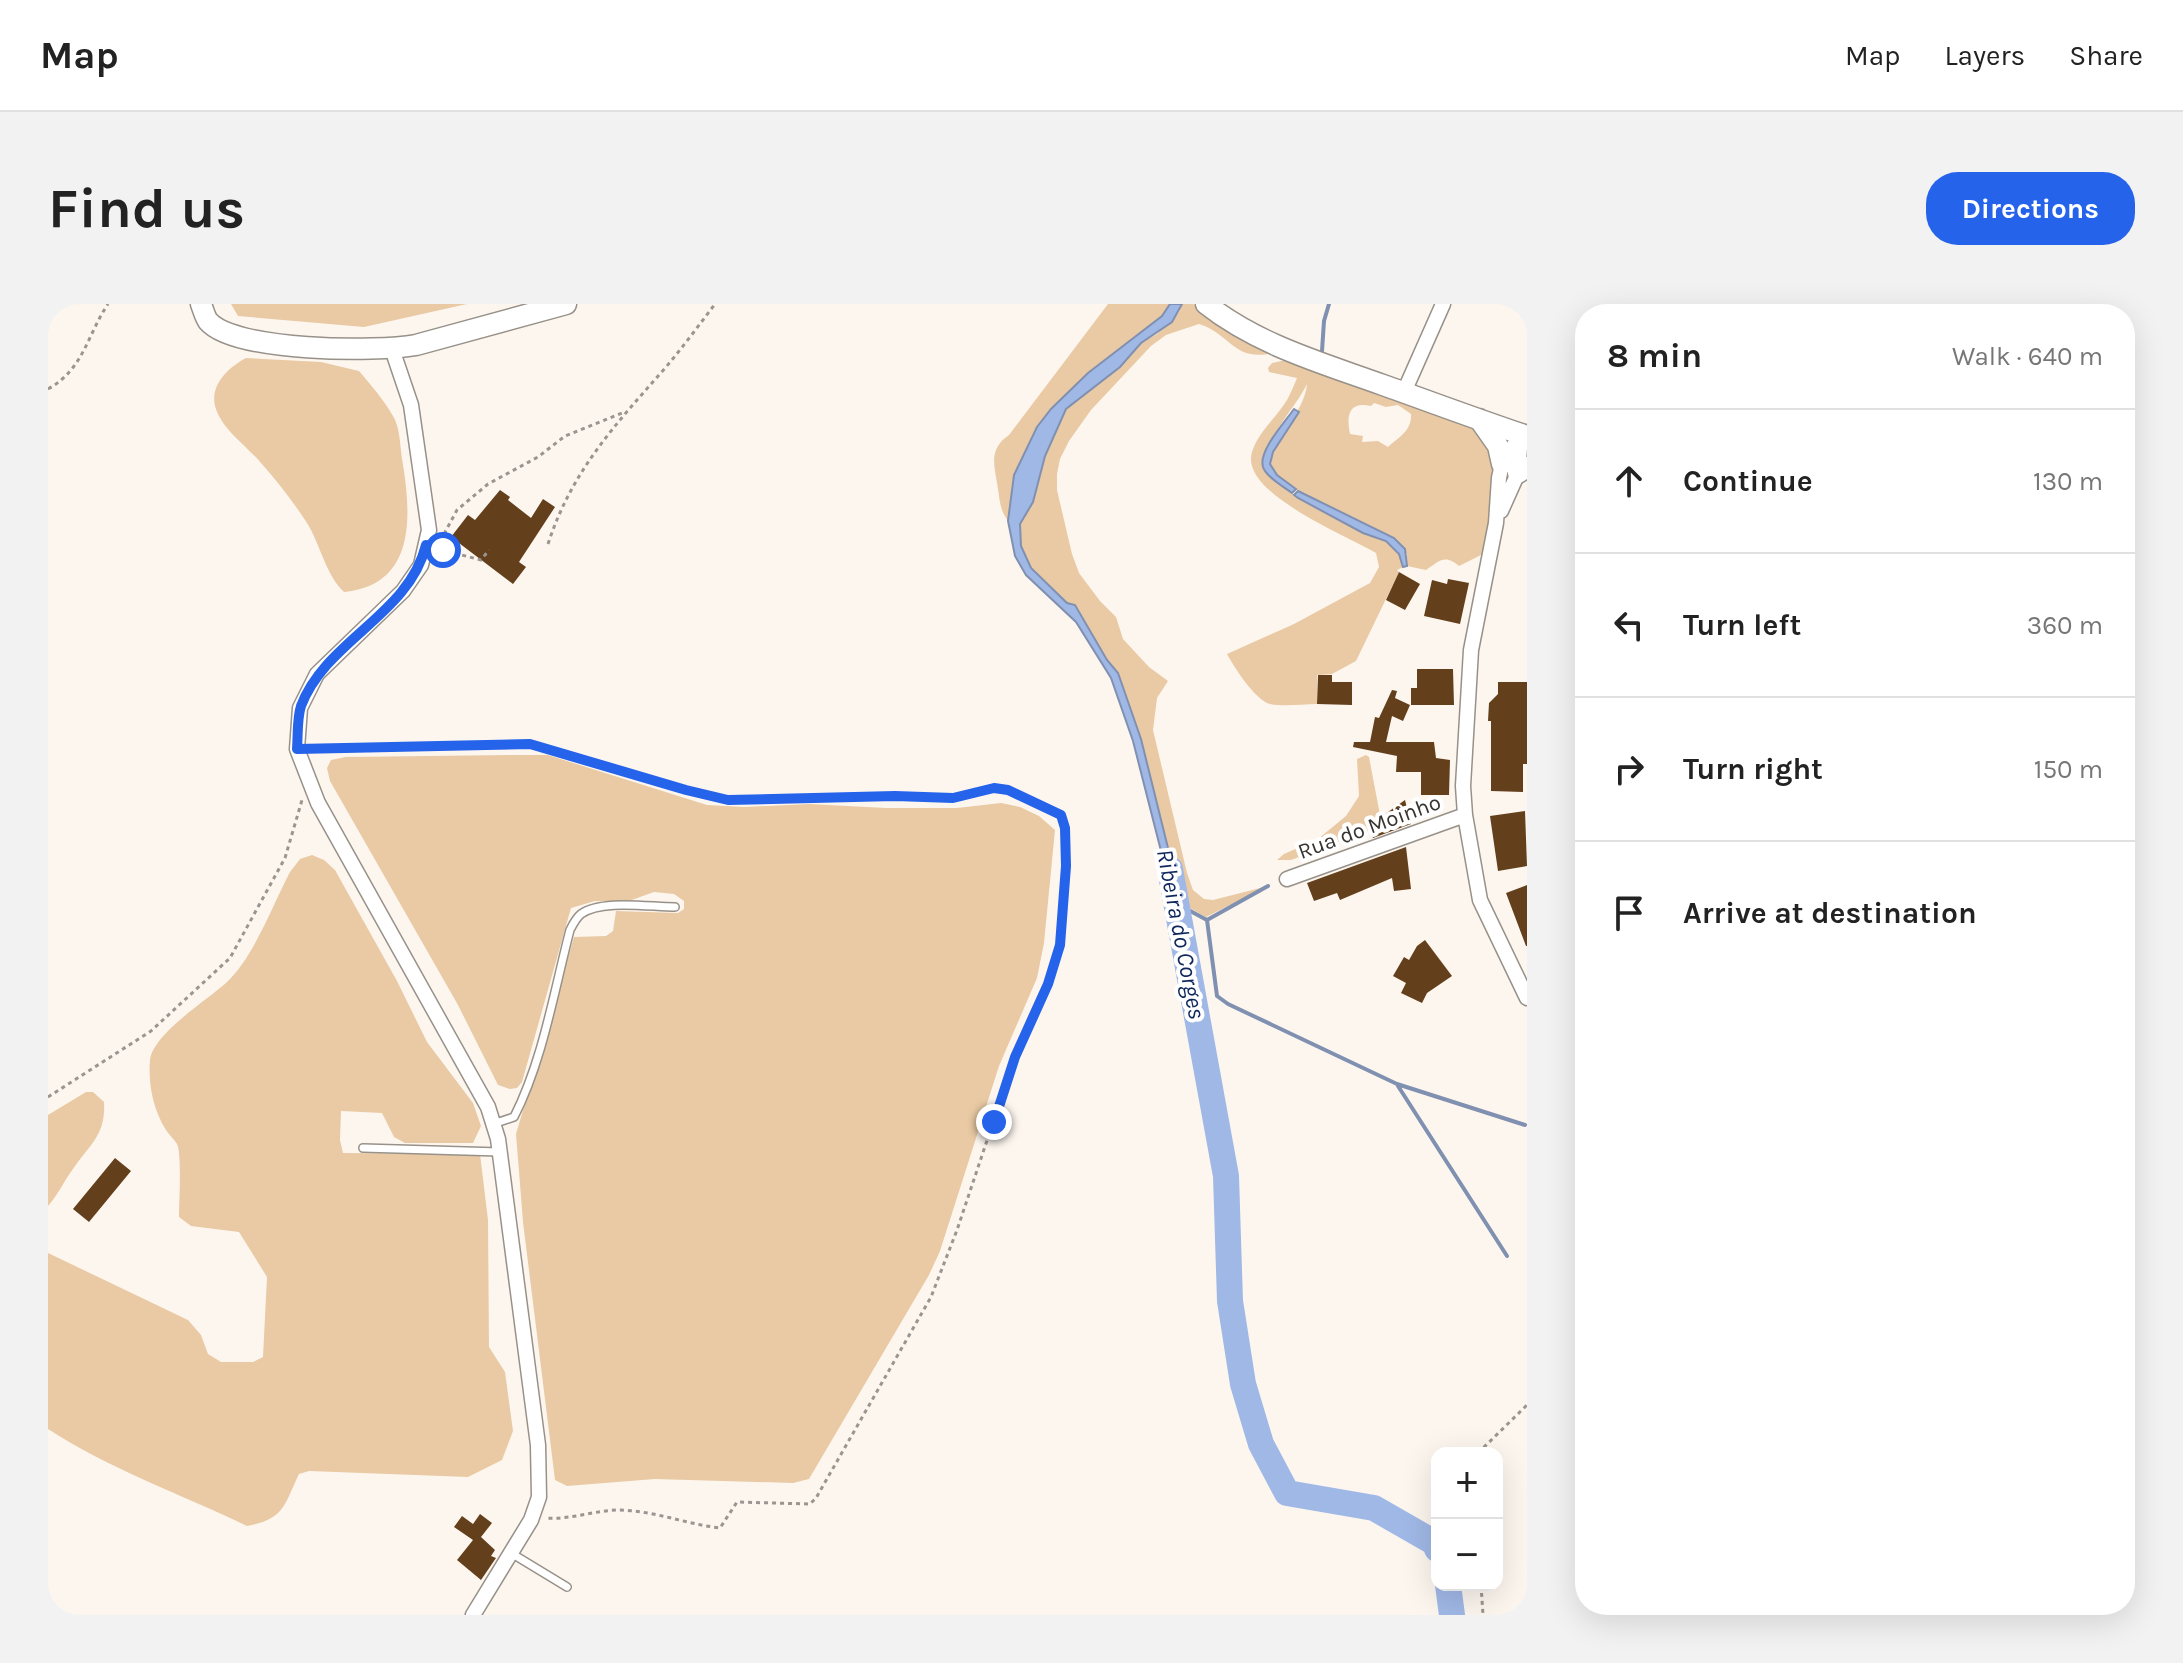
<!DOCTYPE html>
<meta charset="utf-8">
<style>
body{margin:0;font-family:Karla,sans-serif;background:#f2f2f2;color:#222}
.controls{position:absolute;right:24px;bottom:24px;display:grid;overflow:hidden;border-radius:16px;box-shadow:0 8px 32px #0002}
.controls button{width:72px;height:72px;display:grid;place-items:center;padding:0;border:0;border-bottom:2px solid #e0e0e0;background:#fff;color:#222;font:40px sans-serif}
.stop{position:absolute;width:24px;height:24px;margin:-18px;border:6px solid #2563eb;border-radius:50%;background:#fff}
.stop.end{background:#2563eb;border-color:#fff;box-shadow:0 2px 8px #0008}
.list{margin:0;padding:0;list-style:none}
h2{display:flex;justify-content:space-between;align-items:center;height:104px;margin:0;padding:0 32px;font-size:34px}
h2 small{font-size:26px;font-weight:400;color:#767676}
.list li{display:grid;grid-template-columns:52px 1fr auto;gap:24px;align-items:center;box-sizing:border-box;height:144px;padding:0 32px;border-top:2px solid #e0e0e0}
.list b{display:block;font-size:30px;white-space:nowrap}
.list em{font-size:26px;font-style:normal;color:#767676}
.icon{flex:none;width:44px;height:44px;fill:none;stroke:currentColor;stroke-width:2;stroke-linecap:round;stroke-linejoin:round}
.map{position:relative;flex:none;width:1479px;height:1311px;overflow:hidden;border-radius:32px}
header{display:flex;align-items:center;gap:48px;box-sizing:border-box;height:112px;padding:0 40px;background:#fff;border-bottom:2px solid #e0e0e0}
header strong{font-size:38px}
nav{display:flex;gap:44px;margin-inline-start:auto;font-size:28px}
.intro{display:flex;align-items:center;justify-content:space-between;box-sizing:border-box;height:192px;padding:0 48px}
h1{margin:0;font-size:56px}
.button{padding:20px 36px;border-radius:32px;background:#2563eb;color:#fff;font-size:28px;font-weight:700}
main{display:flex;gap:48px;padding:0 48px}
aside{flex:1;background:#fff;border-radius:32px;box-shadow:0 8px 32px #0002}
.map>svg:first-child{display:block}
.green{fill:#e9caa4;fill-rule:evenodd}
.water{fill:#a0b8e6;stroke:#8090b0;stroke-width:2}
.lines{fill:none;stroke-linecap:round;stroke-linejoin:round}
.stream{stroke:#8090b0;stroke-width:4}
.river{stroke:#a0b8e6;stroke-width:26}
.building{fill:#633f1c}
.lane-casing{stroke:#979189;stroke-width:10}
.street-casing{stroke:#979189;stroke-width:17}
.secondary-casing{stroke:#979189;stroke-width:23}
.path{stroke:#9a9590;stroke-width:3;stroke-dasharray:4 4;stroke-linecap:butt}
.lane{stroke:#fff;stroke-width:7}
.street{stroke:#fff;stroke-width:14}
.secondary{stroke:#fff;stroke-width:20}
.route{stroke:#2563eb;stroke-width:10}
.labels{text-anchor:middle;stroke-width:8;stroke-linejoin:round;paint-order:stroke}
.street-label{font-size:22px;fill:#373431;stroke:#fff}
.water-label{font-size:24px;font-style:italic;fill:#0f275d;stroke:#fff}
</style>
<header>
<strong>Map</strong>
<nav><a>Map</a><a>Layers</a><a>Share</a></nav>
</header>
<div class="intro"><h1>Find us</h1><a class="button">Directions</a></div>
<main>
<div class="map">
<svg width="1479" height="1311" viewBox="0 0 1479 1311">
<rect width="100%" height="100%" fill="#fdf6ef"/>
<path class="green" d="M183,0H419L316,23L190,12Z
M1060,0H1122L1114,12L1040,69L966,171L960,217C952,206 952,198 950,185C947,163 939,146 961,131Z
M1134,0H1145L1199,39L1225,49C1185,58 1183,30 1151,20L1118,31L1103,42L1043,106L1021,137L1012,155L1009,170V186L1024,250L1031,269L1052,297L1068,313L1075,335L1101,363L1120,377L1109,394L1105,426L1139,569L1145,586L1156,595L1165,596L1220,582L1158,613L1138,602L1120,544L1093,435L1070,369L1059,356L1027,302L1019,300L983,264L973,242L972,220L985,198L997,152L1018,104L1072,63L1093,39L1109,30L1131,8Z
M198,54L273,58L311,67C323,81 336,96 345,112C352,123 352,141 354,155C363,208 370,281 296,288C276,269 272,236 255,213C243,195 228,176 213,159C199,142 173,125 167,102C162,80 181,63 198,54Z
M1243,55L1426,120L1447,154L1442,214L1435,250L1411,262C1396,250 1392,257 1378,266L1359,262V250C1326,210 1260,206 1223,165C1221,135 1256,112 1259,80C1249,102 1209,144 1216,166L1250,194L1315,229L1338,237L1351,250L1355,263L1349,266L1351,268L1308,357L1284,370L1269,371V400C1255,400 1236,403 1222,400C1207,396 1186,363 1179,350L1246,320L1322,279L1331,263L1328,249C1300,232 1191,189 1204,148C1210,128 1228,114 1239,96C1243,89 1246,81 1249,74L1221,68L1220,64L1224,59ZM1326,99L1338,103L1350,101L1363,110C1364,127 1351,133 1340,143L1330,137L1314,138L1315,132L1302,130C1298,111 1301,97 1323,102Z
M470,451H500L659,501L696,503L761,500L838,504H909L953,499L972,503L991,512L1007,526L996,639L989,674L951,762L892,947L881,971L761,1175L745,1179L607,1175L519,1182L507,1176L475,918L468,830L526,633L558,632L565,627L568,607L630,609L636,605V597L626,590L606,588L581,597H547L523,604L474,778L469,784L462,785L450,781L410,701L282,477L279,464L283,456L298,453Z
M1318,451L1321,453L1332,511L1321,527L1243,556H1229L1236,550L1270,535L1298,512L1311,492L1309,455Z
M264,551L276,556L287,566L349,677L379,738L425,799L433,822L425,839H357L346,833L334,809L293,807L292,836L295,849L432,850L440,916L441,1043L457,1068L465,1127L454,1156L420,1173L261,1167L251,1170C236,1201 237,1215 199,1222C133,1190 61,1165 0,1125V949L140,1016L153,1031L160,1050L173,1058H205L215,1053L219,973L191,928L143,922L131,913C131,899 134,850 129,840C126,835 121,831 118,826C105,805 100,780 102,756C105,730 159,696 178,679C206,653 224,602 242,568L252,555Z
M38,788H45L56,798C58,831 42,840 25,865C16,877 10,891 0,902V811Z"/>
<path class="water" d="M1122,0H1134L1124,18L1093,39L1072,63L1018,105L997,152L985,198L972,220L973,242L983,264L1019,299L1027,301L1059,356L1070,369L1093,435L1120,544L1138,602L1126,598L1085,437L1063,374L1028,318L978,271L967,252L960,217L966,171L989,123L1003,105L1040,69L1114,12Z
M1246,105L1251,108L1225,148L1222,160L1229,171L1248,185L1244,189C1236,183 1218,173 1215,163C1210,147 1237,118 1246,105Z
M1250,187L1346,234L1357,245L1359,262L1355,263L1351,250L1338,237L1315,229L1250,194L1246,191Z"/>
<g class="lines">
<path class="stream" d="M1274,47L1276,17L1281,0
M1131,601L1159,616
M1159,616L1169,692L1180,700L1349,780L1477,821
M1159,616L1220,582
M1350,782L1459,952"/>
<path class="river" d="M1122,565L1178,872L1182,997L1195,1080L1213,1140L1239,1189L1326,1204L1387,1239L1389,1245
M1400,1281L1404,1311"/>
</g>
<path class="building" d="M452,186L462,193L460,196L483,214L495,195L507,203L471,258L478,263L465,280L403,233L420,211L427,216Z
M1351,268L1372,280L1357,306L1338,296Z
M1400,275L1421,279L1412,320L1376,312L1384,276L1399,280Z
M1369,365H1405L1406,401H1363V384H1369Z
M1270,371H1284V378H1304V401L1269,400Z
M1450,378H1479V460H1475V488L1443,487V417H1440L1441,399L1450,390Z
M1344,386L1349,387L1347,394L1362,401L1355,417L1344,412L1338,438H1386L1388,454L1402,456L1401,491H1373V468H1348L1349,452L1305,443L1306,438H1322L1327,413L1331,414Z
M1357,496L1363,520L1325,534L1321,525L1333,513Z
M1477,507L1479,562L1450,567L1442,512Z
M1358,543L1363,585L1346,587L1344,574L1292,596L1289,589L1266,597L1259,579Z
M1479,581V642H1478L1458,589Z
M1377,636L1404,672L1379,689L1374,699L1353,689L1358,679L1345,672L1356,653L1361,656L1369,642Z
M67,854L83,867L41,918L25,905Z
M432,1210L444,1219L433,1233L447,1246L443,1252L448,1254L433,1276L409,1256L425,1236L406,1223L414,1212L425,1220Z"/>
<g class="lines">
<defs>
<path id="lane" d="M445,820L466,813C495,756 506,687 522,626C525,620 528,614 533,610C553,595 602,603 627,603
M315,844L452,848
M463,1249L519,1283"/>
<path id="street" d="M344,45L363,101L381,226L373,261L355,287L269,370L252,404L249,445L270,499L440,803L450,835L490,1141L491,1193L483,1216L425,1311
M1356,88L1395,0
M1473,130L1454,160L1451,174L1448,219L1423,346L1415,482L1417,511L1432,596L1479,694
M1453,207L1470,169L1473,132
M1239,575L1417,511"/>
<path id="secondary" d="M153,0C155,5 157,13 160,17C186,48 330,48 368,41L518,0
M1158,0C1210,41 1274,59 1335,81C1383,98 1431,116 1479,132
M1431,115L1450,142L1454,160
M1470,169L1479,163"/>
</defs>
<use href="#lane" class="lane-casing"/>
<use href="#street" class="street-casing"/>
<use href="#secondary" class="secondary-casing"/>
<path class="path" d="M0,85C36,65 39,31 60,0
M396,230L409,206L440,180L490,153L517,132L574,109
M500,240C524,166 568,120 618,63C635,43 651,21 667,0
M391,245L433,256L441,246
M264,445L482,440L638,486L680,496L847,492L905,494L946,484L960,486L1013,511L1017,524L1016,606L1012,641L1000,680L967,753L909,926L883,993L768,1194L762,1200L689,1198L672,1224C638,1220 607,1207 572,1206C547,1206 523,1216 497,1214
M0,793L103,727L182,654L237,554L254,496
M1430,1149L1479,1101
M1433,1281L1435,1311"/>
<use href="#lane" class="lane"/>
<use href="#street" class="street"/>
<use href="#secondary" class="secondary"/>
</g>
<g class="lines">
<path class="route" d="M395,246L378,241C361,311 278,336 253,402C249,414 250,431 249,445L482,440L638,486L680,496L847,492L905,494L946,484L960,486L1013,511L1017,524L1018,562L1012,641L1000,680L967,753L946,818"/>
</g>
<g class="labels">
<g class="street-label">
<text transform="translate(1321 522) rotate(-20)" y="8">Rua do Moinho</text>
</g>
<g class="water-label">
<text transform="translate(1133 630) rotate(79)" y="8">Ribeira do Corges</text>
</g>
</g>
</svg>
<div class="controls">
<button>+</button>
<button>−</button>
</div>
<div class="stop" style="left:395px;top:246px"></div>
<div class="stop end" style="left:946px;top:818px"></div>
</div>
<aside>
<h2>8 min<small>Walk · 640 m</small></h2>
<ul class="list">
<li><svg class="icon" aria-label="ahead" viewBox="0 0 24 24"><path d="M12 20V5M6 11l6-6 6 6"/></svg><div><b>Continue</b></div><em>130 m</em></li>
<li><svg class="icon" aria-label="left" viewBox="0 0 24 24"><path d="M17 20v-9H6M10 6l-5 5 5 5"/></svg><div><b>Turn left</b></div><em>360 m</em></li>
<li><svg class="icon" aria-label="right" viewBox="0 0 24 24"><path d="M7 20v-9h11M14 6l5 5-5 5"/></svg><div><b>Turn right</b></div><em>150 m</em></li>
<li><svg class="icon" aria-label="arrive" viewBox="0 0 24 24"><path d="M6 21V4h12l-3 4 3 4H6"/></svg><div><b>Arrive at destination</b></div></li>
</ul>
</aside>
</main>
